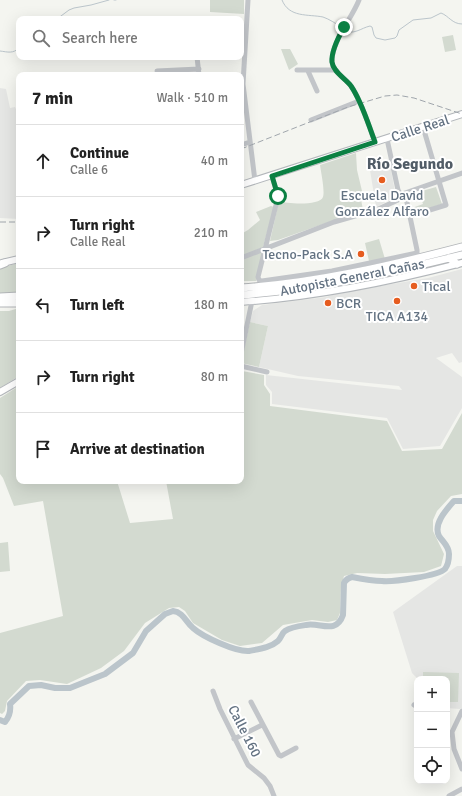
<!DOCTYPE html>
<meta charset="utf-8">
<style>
body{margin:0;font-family:Signika,sans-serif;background:#f6f6f6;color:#222}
.controls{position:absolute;right:12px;bottom:12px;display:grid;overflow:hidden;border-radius:8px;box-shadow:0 4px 16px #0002}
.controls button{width:36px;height:36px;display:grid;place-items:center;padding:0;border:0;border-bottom:1px solid #e0e0e0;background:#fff;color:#222;font:20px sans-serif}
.stop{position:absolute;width:12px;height:12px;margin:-9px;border:3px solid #0b8043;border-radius:50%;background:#fff}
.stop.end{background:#0b8043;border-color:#fff;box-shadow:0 1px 4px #0008}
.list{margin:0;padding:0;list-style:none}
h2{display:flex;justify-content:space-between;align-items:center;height:52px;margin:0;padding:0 16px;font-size:17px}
h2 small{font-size:13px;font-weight:400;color:#767676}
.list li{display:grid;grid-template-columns:26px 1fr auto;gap:12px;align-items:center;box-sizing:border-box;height:72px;padding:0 16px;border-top:1px solid #e0e0e0}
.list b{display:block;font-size:15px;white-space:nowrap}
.list p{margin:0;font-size:13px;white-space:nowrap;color:#767676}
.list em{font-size:13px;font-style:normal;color:#767676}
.icon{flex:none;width:22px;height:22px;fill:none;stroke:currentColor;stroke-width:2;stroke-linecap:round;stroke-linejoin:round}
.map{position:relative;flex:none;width:462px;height:796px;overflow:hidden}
.search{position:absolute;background:#fff;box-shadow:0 4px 16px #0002;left:16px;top:16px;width:228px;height:44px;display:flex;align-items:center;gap:10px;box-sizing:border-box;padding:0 14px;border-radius:8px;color:#767676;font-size:15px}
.panel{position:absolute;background:#fff;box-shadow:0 4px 16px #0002;left:16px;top:72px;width:228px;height:412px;border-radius:8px}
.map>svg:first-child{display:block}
.built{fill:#e5e6e4}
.green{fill:#d3dad0}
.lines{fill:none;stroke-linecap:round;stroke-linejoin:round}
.stream{stroke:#bbc5cb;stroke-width:1}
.river{stroke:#bbc5cb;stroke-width:6}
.major-casing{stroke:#b3b7bb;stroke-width:8}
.highway-casing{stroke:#b3b6b9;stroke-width:9}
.minor{stroke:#c2c5c9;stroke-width:5}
.major{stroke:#fff;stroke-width:6}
.highway{stroke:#fff;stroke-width:7}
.rail{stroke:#a0a6ac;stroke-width:1;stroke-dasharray:6 3;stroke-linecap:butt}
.route{stroke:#0b8043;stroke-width:5}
.poi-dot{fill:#e65c1f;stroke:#fff;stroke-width:1.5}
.labels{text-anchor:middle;stroke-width:4;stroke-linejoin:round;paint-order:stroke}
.street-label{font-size:14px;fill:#637282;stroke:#fff}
.poi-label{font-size:14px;fill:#637282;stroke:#fff}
.quarter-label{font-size:16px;font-weight:bold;fill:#515c67;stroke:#fff}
</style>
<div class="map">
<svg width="462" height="796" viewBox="0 0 462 796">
<rect width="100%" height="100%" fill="#f4f5f0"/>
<path class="built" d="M0,88L6,89L10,108L15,107L19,115V219L0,218Z
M389,159L396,197L376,207L369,164Z
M462,269V362L459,363L452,353L436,358L462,377V408L440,446L403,449L387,418L272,404V392L266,385V375L402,390L399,386L298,376L259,367L268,326L250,322L253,311L262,305L326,297L338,293L428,278Z
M457,566H462V708L460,709L447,708V679H418L412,673L393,612Z"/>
<path class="green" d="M210,0H244V14L210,12Z
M453,35L456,50L445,52L442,37Z
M281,49H290L298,64L289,70Z
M356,153L357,170L362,191L360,194L363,210L278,240L270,241L279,201C287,204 320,206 323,197C325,191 321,172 320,165Z
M436,187L442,204L413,213L412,208L423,204L420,195L409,199L408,195Z
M271,206L274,207L263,247L241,257V234L248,230L260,220L256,212Z
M379,239L385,259L369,261L365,243Z
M264,251L256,281H241V259Z
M19,263V293H0V268Z
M19,308V376L0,388V311H9Z
M250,322L268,326L259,367L241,363Z
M242,371L264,375V385L270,394V406L387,421L402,451L442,449L462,413V494L451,496L437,511L433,520V531L444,554L441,566L424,572L385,574L357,573L344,576L341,587L340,613L337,620L328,622L312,620L283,625L262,643L240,646L222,640L193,623L185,611L179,607L169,608L145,623L124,651L101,668L67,684L40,680L26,681L7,701L5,711L2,714L0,713V633L63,616L43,501L14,506L3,478L0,474V398L19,386V481H117L130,523L173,519L166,481H241Z
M8,542L10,571L0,572V543Z
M423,672L459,673L458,702H447V679H423Z"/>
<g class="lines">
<path class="stream" d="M114,0H116
M282,0C289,18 308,14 323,17C329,19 337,24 342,28
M57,19L69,10L74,8L91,5L109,0
M344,30C353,36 361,28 370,26L372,27L374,35L376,38L385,40L395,38L397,36L399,30L413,20L431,18L441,13C449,16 452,24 462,24
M0,51C8,52 13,54 19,48"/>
<path class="river" d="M0,720L5,722C10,716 11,711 10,704L29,686L41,685L55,688H70L105,674L133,653L146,631L165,614L173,611C183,612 186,622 193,628C203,637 236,652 249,651C259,649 270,648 278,641C281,638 282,633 285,631C291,627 299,626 306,625C320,622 336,635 343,615L344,583C346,579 348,578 352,577C362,579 372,581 382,581C393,582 438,576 445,569C448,565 449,559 449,554C449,546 443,542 439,536C433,524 446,510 454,501H462"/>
<defs>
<path id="major" d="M241,185L462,114
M2,263L19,259
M241,302C316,297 389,282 462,263
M0,392L19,381"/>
<path id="highway" d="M449,258L457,264
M0,265L5,263
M241,288C316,283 389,266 462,247
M241,295C316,289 389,273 462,255
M0,297L19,296
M0,303H19"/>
</defs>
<use href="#major" class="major-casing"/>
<use href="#highway" class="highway-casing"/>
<path class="minor" d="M248,0L243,84L255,181
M359,0C352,18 331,43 332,62C333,72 345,78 351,86C362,102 368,124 375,142
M197,57L199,75
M297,70H336
M157,71L199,69
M308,71L317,91
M311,120L359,101
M387,139L398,190L401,195
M241,145L250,142
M272,176L278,197L258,277L259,280L262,281L332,271L417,253V250L405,193
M410,216L446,205L423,127
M241,258L334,222L376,210L398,200L401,195L405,193L462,173
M241,354L252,301
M241,366L267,372
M213,691L220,709L248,765L264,778L270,786L274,796
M251,702L279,755L281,756L296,748
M414,705L417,707
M452,732L454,749L462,769
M452,732L462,711
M234,739L262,725
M449,796L462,789"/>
<use href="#major" class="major"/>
<use href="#highway" class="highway"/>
<path class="rail" d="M241,149L348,107L385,96L397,95L414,98L462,114
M0,222H19"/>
</g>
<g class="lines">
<path class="route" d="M278,196L272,176L375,142C368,124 362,102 351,86C345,78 333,72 332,62C331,51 339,36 344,27"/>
</g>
<g class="poi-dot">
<circle cx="382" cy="180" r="4"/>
<circle cx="361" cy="254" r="4"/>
<circle cx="414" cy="286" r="4"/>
<circle cx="397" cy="301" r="4"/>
<circle cx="328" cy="303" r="4"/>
</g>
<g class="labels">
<g class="street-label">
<text transform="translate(420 128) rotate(-18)" y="5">Calle Real</text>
<text transform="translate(352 277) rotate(-11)" y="5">Autopista General Cañas</text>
<text transform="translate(245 731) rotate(63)" y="5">Calle 160</text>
</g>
<g class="poi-label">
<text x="382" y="200">Escuela David<tspan x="382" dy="16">González Alfaro</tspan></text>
<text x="353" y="259" text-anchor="end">Tecno-Pack S.A</text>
<text x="422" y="291" text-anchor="start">Tical</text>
<text x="336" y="308" text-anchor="start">BCR</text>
<text x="397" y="321">TICA A134</text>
</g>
<g class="quarter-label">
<text x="410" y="169">Río Segundo</text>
</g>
</g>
</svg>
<div class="controls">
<button>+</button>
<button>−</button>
<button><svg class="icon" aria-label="locate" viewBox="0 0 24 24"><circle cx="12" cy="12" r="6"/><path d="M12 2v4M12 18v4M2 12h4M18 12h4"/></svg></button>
</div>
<div class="stop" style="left:278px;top:196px"></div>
<div class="stop end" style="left:344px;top:27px"></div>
<div class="search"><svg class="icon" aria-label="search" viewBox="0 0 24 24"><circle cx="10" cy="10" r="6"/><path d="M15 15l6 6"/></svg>Search here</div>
<section class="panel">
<h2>7 min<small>Walk · 510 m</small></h2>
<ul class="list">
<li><svg class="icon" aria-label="ahead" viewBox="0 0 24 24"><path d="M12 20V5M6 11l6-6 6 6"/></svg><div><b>Continue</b><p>Calle 6</p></div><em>40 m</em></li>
<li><svg class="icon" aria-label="right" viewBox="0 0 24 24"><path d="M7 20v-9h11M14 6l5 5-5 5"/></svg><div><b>Turn right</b><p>Calle Real</p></div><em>210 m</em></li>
<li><svg class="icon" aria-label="left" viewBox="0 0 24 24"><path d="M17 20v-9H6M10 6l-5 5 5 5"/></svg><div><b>Turn left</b></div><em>180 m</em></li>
<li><svg class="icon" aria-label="right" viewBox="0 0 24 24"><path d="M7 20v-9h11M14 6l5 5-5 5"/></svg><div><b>Turn right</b></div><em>80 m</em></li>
<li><svg class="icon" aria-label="arrive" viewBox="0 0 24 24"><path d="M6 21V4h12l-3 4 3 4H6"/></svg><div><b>Arrive at destination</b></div></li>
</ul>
</section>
</div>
